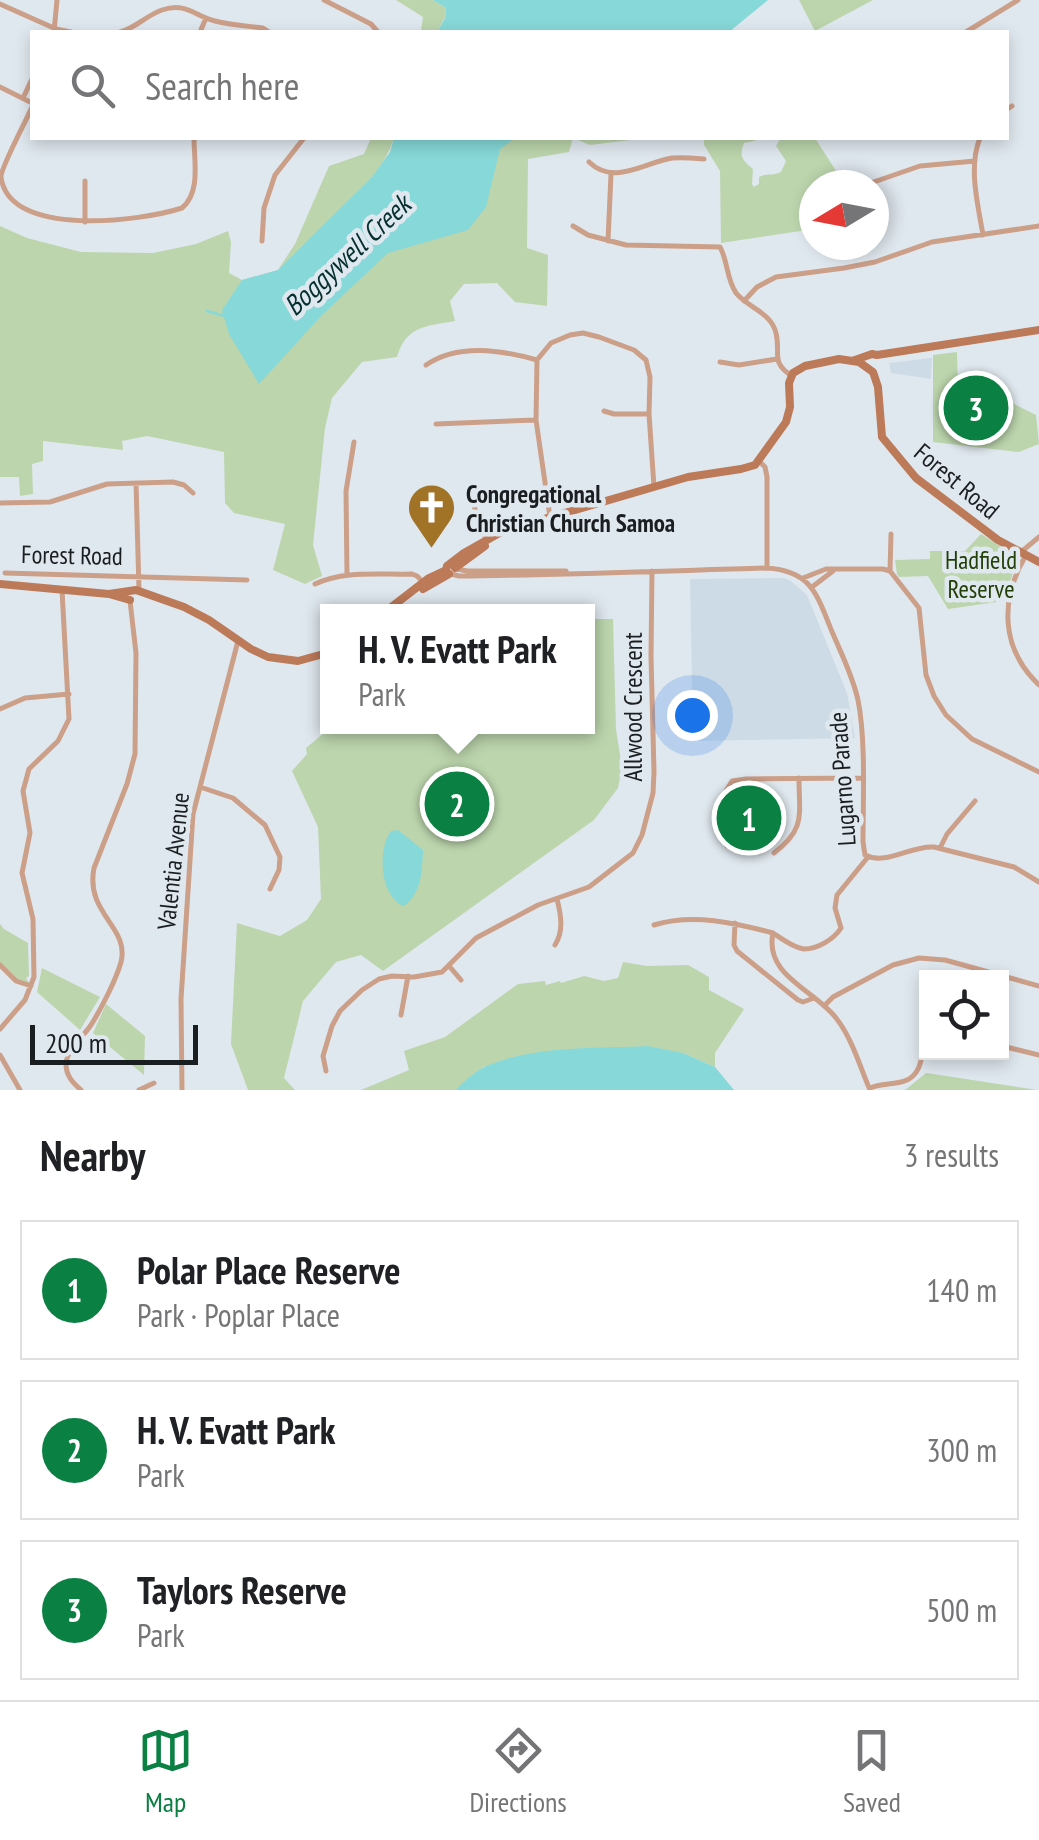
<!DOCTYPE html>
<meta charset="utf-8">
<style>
body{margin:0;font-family:"PT Sans Narrow",sans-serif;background:#f6f6f6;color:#202124}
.controls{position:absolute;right:30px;bottom:30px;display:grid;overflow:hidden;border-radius:0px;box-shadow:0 5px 15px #0003}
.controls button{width:90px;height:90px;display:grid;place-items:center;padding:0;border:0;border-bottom:2px solid #e0e0e0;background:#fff;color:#202124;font:50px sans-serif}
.compass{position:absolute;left:799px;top:170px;width:90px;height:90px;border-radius:50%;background:#fff;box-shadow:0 5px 15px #0003;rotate:260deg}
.scale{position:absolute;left:30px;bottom:25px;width:168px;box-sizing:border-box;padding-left:10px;border:5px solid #1b1e20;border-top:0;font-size:28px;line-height:35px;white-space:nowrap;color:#1b1e20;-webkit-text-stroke:8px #e0e8ef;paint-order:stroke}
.you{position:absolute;left:692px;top:715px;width:35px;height:35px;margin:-25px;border:8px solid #fff;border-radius:50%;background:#1a73e8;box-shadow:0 0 0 15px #1a73e833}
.badge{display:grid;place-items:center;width:65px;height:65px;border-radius:50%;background:#0b8043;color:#fff;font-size:32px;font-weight:700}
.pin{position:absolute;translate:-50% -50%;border:5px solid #fff;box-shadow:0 2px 10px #0006}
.popup{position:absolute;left:320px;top:604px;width:275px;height:130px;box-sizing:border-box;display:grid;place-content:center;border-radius:0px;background:#fff;filter:drop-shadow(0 2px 8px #0005);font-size:32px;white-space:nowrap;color:#757577}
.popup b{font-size:38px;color:#202124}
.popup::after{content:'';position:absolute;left:50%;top:100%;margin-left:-20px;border:20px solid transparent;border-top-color:#fff}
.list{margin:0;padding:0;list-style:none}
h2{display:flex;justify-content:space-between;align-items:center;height:130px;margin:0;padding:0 40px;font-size:42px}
h2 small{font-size:32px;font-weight:400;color:#757577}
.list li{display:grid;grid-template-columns:65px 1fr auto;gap:30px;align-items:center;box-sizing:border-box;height:140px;margin:0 20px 20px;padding:0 20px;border:2px solid #e0e0e0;border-radius:0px}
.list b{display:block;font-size:38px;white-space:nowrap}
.list p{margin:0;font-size:32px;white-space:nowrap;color:#757577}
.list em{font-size:32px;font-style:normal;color:#757577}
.icon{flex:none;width:55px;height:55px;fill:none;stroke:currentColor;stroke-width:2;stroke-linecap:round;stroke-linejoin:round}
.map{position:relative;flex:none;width:1039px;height:1090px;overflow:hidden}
.search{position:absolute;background:#fff;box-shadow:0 5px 15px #0003;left:30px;right:30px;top:30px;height:110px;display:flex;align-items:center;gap:25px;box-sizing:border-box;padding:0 35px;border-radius:0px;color:#757577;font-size:38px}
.sheet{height:610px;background:#fff}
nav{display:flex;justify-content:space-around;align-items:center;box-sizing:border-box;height:140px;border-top:2px solid #e0e0e0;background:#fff;font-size:28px;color:#757577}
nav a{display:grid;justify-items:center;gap:5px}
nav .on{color:#0b8043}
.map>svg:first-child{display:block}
.built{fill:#cddbe7}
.green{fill:#bcd5ad}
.water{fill:#87d8d8}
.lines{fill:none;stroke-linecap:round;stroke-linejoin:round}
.stream{stroke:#87d8d8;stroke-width:2.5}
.street{stroke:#cc9f89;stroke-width:5}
.secondary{stroke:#bc7a59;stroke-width:8}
.labels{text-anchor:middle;stroke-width:9;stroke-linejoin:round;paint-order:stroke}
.street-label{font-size:25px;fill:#1b1e20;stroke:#e0e8ef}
.poi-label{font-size:25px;font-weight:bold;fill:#1b1e20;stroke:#e0e8ef;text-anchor:start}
.park-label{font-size:25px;fill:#213f07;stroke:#e0e8ef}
.water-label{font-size:28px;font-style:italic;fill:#063030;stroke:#e0e8ef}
</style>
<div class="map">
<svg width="1039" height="1090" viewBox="0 0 1039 1090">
<rect width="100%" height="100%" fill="#e0e8ef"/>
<path class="built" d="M932,358L931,379L891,373L889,363Z
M784,578L791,581L807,595L847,693L855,738L693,741L690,579Z"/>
<path class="green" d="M396,0H433L446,8L445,17L437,32H419L421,31L423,17Z
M799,0H873L815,31Z
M371,138H394C384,171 356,194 333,218L492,138H647L590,145L573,138L569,152L528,159L527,248L548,255L547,306L515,302L497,283L464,284L450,301L455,321C426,326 406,326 397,357L362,362L332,398L325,428L313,545L322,576L305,584L273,570L285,524L234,513L225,503L224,452L147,436L122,441L123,450L43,441V461L32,464L33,494L20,496L19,477H0V226L27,238L81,252L153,253L196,244L228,231L231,242L229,273L242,280L278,270L295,244L329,166L364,154Z
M704,138H759L754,141L744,143C739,156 742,160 753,169L752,184L754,187L759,184V177C766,173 773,176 781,172L786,161L776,146L780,139L815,138L845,185H814V229L721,243L720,171L704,145Z
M957,352L958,395L1006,400L1036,415L1039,444L1019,452L933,442V355Z
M981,534L1016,556V563L1004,601L948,609L928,576L899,577L897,574L895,560L930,559V551H965Z
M592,619H613L616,729L622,768L618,788L594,820L383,971L361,955L336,962L303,1001L284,1078L295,1090H248L231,1044L237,923L280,936L307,920L321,899L318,827L292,771L307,754L306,748L331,727L587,726V622Z
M767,786L769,849L732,850L730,787Z
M0,924L4,929L28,943L29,976L26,978L31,986L21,983L0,965Z
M623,962L647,966L688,965L709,977V990L744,1009L715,1053V1067L683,1053L559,1050L525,1055L483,1067L455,1090H361L409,1070L404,1051L445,1037L518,984L545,981L546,985L560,981L561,983L584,976L604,981L618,978Z
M42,968L100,997L80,1030L37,992Z
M106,1004L145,1036L144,1075L93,1033Z
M926,1073H927L1037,1090H905Z"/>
<path class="water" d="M433,0H768L729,32H437L445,18L446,8Z
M394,138H515L500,149L486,207L468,230L388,253L322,315L259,384L229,334L222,310L242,280L278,270L372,177L390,152Z
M398,830L423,850C422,870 422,893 404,906C380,897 377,850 391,831Z
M648,1046L683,1053L715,1067L734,1090H455C464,1082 475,1071 486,1066C536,1045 595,1049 648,1046Z"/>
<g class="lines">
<path class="stream" d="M207,311L225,316"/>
<path class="street" d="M324,0L371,24L378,32
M0,4L56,29L71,32
M54,32L57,0
M120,32C136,28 147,15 162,10C187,2 194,16 215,21C231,25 247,26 263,28L269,32
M200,32L206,18
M966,32L1018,0
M0,87L32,103
M23,98L32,79
M32,107C27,119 0,169 1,177C9,239 142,221 182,208C201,192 194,161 194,138
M1006,110L1012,106
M980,138C968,167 978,205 983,235
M589,162C614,186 643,163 672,158C682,157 693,158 704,159
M85,181V222
M865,185L920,166L975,161
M573,226L588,235L626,245L720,247C728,261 726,278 736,293C748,308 771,312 776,333C781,353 770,362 792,376
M262,241L264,208L275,175L304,138
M608,241L611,174
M744,301L757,287L776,277L844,268L875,262L932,242L1039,226
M720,362L739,365L777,359
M426,365C458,343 501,350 537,360
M604,411L614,414H649
M436,424L536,420
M759,461L765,467L767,477V568
M136,483L139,590
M471,498L486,539
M0,503L50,502L107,484L173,482L184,485L193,493
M550,517L536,420L537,360L551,343L570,335L583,333L599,337L634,350L646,360L650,377L649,414L654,487
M1021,552L1039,537
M1026,555C1000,599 1000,648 1039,685
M457,569L467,571H566
M890,571L891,534
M5,573L247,580
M451,574L459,576C562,575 664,571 767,568C813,571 817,596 833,634C842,655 853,677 858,700C866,740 863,800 863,842L865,855C886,866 911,845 934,847L1014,867L1039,882
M347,575L346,491L354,442
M803,578L826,569H883L890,571L919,608L926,675L934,696L946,715L972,739L1039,772
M315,584C344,570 379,575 412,574L417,576L422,581
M812,587L833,571
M0,709L25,698L69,694
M200,787L233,798L265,825L280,857L279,870L270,889
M727,846L726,791L732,781L746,779L862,778
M940,848L947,834L975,801
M774,853C806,829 799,815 799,778
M868,857L837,895L835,908L841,928C834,939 818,949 804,949C794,948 782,939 773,933C764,976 815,990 836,1018C852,1038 860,1067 870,1090
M735,923L734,945L737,951L798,1000L803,1002L814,998
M654,925C693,913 735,923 773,933
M555,945C564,931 561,915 557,899
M0,965L16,981L31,986
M450,967L461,980
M824,1006L833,997L893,965L919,958L945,960L1039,986
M401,1015L408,976
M0,1029L25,1000L34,977L33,919L22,873L30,833L23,791L29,769L58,741L69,719L62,590
M1002,1046L1039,1055
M0,1055L20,1090
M326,1071L323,1056L332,1026L340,1011L362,990L379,979L392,976L414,977L442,972L476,938L538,905L589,887L633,853L642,835L653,793L654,772L651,656L652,571
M870,1088C886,1081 909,1088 918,1069C922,1061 922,1052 926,1044
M81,1090C73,1083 66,1076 66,1064C67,1049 83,1037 91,1025C101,1009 116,980 121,962C130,927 85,914 94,868L127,784L135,754L136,653L130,601
M139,1090L154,1083
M182,1090L181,999L193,814L238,641"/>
<path class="secondary" d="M852,361L872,354L877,355L1039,330
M455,568L485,546
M446,570L447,566L464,553L503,531L688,477L741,469L755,465L786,422L790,407L789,383L793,373L805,366L839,359L859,362L873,372L878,387L882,437L916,478L998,540L1039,562
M0,584L109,594L130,600
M423,589L449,574
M109,594L136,590L184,607L209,620L251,649L268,657L298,661L327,653
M385,612L429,578L446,570"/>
</g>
<defs>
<symbol id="church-pin" viewBox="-11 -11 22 30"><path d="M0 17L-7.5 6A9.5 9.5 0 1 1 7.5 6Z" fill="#a17326" stroke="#e0e8ef"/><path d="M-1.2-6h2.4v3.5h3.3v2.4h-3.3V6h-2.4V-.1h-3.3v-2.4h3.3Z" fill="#fff"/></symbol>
</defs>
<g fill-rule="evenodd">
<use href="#church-pin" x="404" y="480" width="55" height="75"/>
</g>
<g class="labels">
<g class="street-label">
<text transform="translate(957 481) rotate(40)" y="9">Forest Road</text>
<text transform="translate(72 555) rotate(1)" y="9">Forest Road</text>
<text transform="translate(633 707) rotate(-90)" y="9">Allwood Crescent</text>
<text transform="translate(842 779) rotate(-94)" y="9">Lugarno Parade</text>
<text transform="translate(173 861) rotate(-84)" y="9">Valentia Avenue</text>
</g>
<g class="poi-label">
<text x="466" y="503">Congregational<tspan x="466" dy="29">Christian Church Samoa</tspan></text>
</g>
<g class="park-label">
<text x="981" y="569">Hadfield<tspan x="981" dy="29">Reserve</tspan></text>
</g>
<g class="water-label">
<text transform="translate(347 255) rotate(-43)" y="10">Boggywell Creek</text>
</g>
</g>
</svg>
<div class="controls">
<button><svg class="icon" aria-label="locate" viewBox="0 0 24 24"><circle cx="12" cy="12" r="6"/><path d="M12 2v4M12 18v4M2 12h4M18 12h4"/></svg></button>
</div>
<svg class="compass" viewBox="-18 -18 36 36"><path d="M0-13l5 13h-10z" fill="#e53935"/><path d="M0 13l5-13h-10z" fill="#757577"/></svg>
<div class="scale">200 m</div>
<div class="you"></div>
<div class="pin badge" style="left:749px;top:818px">1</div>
<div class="pin badge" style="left:457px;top:804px">2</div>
<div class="popup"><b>H. V. Evatt Park</b>Park</div>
<div class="pin badge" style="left:976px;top:408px">3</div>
<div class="search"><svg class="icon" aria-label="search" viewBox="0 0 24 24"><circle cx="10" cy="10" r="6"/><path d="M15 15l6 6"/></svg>Search here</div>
</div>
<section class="sheet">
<h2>Nearby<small>3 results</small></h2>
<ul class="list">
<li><span class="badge">1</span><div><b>Polar Place Reserve</b><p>Park · Poplar Place</p></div><em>140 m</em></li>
<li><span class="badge">2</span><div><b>H. V. Evatt Park</b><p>Park</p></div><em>300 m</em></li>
<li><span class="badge">3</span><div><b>Taylors Reserve</b><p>Park</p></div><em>500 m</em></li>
</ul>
</section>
<nav>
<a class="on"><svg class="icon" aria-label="map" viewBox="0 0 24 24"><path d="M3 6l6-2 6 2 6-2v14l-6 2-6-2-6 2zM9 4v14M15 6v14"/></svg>Map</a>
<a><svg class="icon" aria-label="directions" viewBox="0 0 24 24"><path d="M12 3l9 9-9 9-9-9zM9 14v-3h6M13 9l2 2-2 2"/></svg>Directions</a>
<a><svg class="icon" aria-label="saved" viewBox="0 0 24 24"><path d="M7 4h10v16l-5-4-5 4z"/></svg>Saved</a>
</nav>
